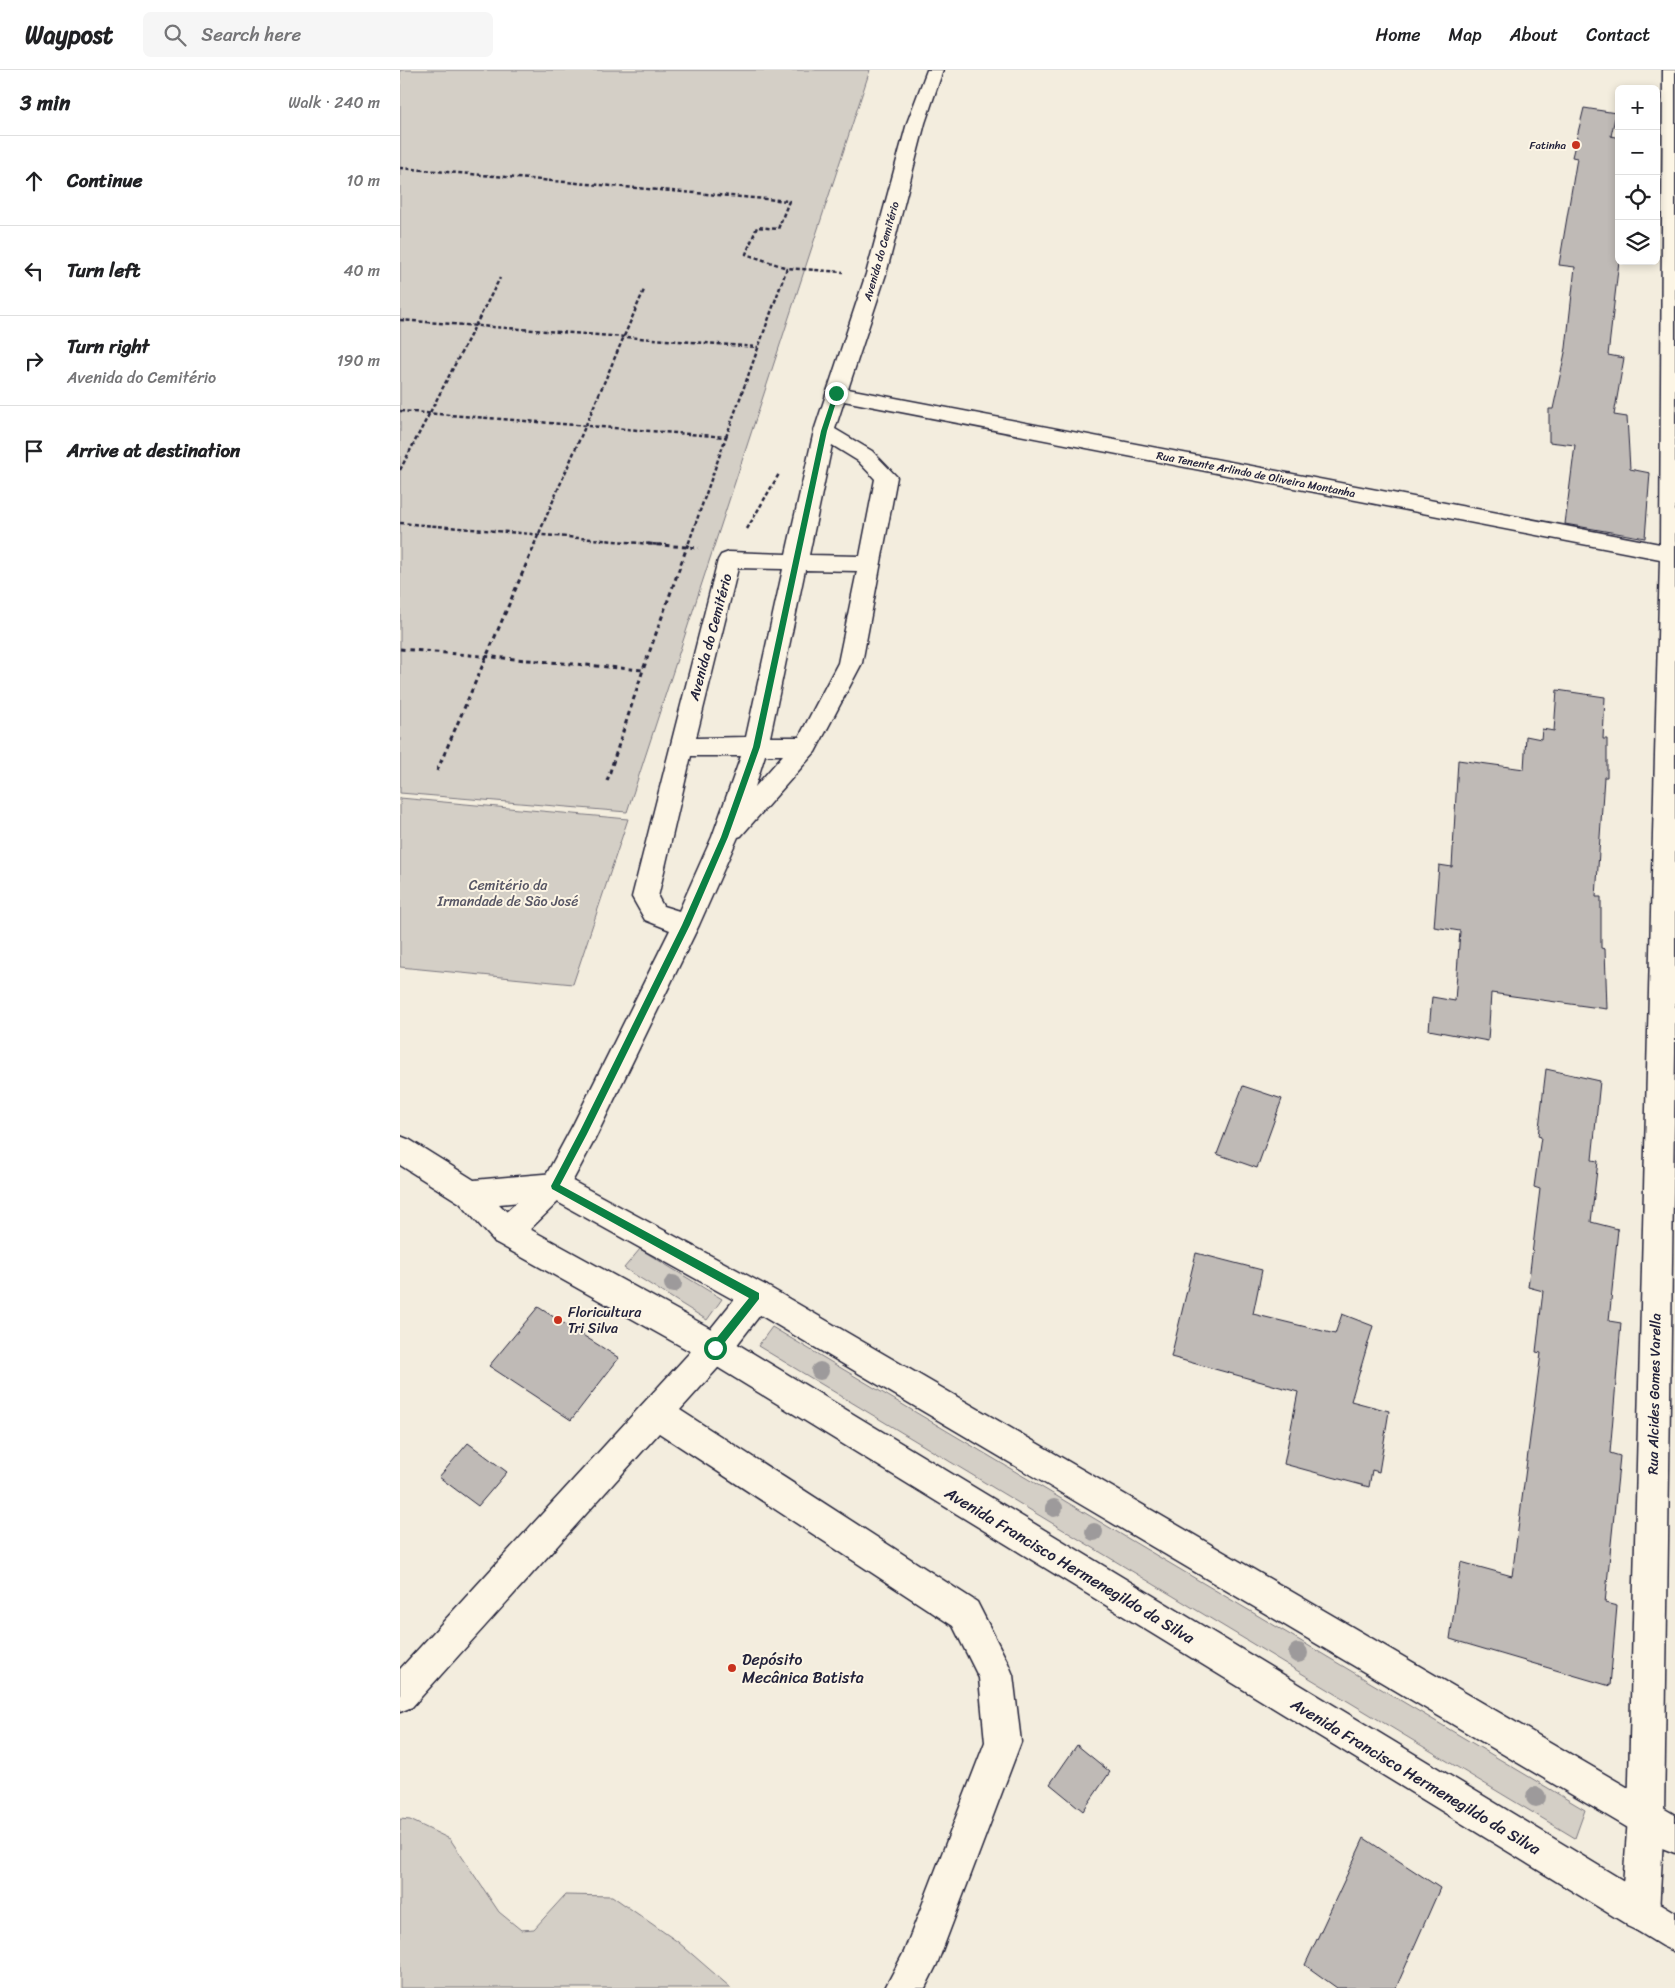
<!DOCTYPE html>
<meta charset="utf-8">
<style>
body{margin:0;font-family:Sriracha,sans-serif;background:#f6f6f6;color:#202124}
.controls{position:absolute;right:15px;top:15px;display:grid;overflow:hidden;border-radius:8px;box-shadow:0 2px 8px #0003}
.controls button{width:45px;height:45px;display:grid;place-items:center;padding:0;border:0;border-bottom:1px solid #e0e0e0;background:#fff;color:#202124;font:25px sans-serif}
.stop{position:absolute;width:15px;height:15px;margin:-11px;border:4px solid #0b8043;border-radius:50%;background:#fff}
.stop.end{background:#0b8043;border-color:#fff;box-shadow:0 1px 5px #0008}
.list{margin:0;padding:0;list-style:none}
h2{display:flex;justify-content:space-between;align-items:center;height:65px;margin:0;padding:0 20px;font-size:21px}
h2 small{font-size:16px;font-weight:400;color:#757577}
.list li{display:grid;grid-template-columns:32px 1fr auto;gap:15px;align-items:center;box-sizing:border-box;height:90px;padding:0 20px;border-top:1px solid #e0e0e0}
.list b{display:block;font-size:19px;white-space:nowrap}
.list p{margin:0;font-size:16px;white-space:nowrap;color:#757577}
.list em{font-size:16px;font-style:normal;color:#757577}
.icon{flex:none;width:28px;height:28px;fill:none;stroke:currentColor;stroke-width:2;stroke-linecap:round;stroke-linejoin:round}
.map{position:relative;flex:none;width:1275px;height:1918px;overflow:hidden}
header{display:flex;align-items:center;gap:30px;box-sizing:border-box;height:70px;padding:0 25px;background:#fff;border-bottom:1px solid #e0e0e0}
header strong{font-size:24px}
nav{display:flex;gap:28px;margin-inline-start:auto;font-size:18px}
.search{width:350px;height:45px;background:#f6f6f6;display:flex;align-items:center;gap:12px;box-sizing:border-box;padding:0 18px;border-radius:8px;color:#757577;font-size:19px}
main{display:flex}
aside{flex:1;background:#fff}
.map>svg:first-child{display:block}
.green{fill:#d4cfc6;stroke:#7b7880}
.building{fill:#bfbab6;stroke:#22223b}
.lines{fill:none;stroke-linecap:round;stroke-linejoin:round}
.minor-casing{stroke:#22223b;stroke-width:3}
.major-casing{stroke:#22223b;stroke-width:3}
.path-far1{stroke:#22223b;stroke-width:2.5;stroke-dasharray:4 2.5;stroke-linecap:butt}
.path{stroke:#22223b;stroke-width:3;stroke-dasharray:4.5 4;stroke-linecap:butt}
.minor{fill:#fcf5e5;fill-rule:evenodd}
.major{fill:#fcf5e5;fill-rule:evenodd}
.tree{fill:#9d9a9b}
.route{fill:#0b8043}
.poi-dot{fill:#c8321e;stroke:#fcf5e5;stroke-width:2}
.labels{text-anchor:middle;stroke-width:4;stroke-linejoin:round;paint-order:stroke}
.far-poi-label{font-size:11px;fill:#22223b;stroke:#fcf5e5;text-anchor:end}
.far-street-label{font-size:11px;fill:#22223b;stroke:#fcf5e5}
.street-label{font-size:14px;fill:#22223b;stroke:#fcf5e5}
.park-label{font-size:14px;fill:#575665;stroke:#fcf5e5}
.poi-label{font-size:14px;fill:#22223b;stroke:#fcf5e5;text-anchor:start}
.near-street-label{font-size:16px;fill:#22223b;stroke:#fcf5e5}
.near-poi-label{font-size:16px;fill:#22223b;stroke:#fcf5e5;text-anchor:start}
</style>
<header>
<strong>Waypost</strong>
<div class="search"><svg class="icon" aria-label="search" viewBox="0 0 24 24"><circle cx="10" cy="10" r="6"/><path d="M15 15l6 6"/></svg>Search here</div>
<nav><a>Home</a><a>Map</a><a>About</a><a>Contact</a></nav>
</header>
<main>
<aside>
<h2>3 min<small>Walk · 240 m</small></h2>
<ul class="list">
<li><svg class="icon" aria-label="ahead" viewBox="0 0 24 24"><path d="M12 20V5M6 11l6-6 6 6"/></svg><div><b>Continue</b></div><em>10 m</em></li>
<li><svg class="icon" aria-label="left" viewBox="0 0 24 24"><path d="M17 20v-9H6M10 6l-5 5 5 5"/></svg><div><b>Turn left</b></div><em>40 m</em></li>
<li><svg class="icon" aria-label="right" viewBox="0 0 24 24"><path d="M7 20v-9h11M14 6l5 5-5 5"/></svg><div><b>Turn right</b><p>Avenida do Cemitério</p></div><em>190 m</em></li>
<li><svg class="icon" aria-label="arrive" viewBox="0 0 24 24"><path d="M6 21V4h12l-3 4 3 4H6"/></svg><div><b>Arrive at destination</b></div></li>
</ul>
</aside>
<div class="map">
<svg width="1275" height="1918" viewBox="0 0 1275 1918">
<rect width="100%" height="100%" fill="#f3edde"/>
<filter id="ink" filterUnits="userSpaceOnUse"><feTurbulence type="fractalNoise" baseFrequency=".02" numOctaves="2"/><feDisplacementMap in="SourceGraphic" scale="10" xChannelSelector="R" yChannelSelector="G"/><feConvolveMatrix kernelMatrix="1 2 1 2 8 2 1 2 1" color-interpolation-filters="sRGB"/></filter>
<g filter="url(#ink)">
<path class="green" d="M0,0H470L227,742L0,723Z
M0,728L228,749L173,914L0,897Z
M240,1179L322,1229L307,1250L224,1198Z
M372,1257L1185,1740L1175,1768L358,1276Z
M0,1749L10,1750L50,1769L99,1842L121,1860L134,1859L165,1825L212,1826L278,1872L331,1918H0Z"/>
<path class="building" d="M1184,38L1216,43L1211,66L1219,68V191L1208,285L1224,288L1214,345L1227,347L1230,399L1250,403L1245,468L1165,454L1175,375L1149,372V339H1153L1166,278L1175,197L1159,195L1177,88L1172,87Z
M1157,620L1205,627L1203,669H1207V707H1204L1196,827H1201V878L1205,879L1207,939L1091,923L1088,971L1029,960L1032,927L1055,931L1060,861L1034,857L1039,795L1052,797L1058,690L1124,699L1126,666L1141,669L1142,659L1154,661Z
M1146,999L1200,1011L1192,1090L1198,1091L1191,1152L1218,1159L1209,1251L1221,1253L1210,1383L1220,1386L1205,1533L1217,1536L1210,1616L1050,1569L1061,1492L1112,1506L1141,1283L1136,1282L1143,1221L1128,1217L1140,1119L1134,1117L1141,1067L1138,1066Z
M843,1016L882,1029L857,1098L817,1084Z
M796,1183L862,1200L853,1244L935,1264L942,1244L973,1256L951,1331L989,1341L979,1402L972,1400L969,1417L884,1394L898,1322L771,1287Z
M138,1237L219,1288L171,1350L89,1296Z
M68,1373L107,1402L78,1436L39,1407Z
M677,1675L710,1702L683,1741L650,1714Z
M964,1768L1040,1818L996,1918H937L905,1895Z"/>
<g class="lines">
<defs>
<path id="minor" d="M527,0H543L525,53L486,204L448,319L1260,474L1263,0H1275V983L1264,1748L1259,1843L1253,1856L1240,1862L1227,1856L1221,1843L1228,1748L1260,489L444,331L435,359L472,381L497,407L462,593L415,682L341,766L338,767L299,855L194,1071L165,1125L117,1172L106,1176L95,1172L91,1162L95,1152L145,1107L174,1053L270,860L245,850L232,827L318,490L321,485L329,482L386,484L414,361L466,204L507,53ZM432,375L458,391L475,409L460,486L409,485ZM338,498L383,499L346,667L296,668ZM405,500L457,501L438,593L399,667H370ZM365,685H383L355,717ZM291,686H341L312,767L279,841L263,836L258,827Z
M356,1212L367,1216L371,1226L367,1236L326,1289L280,1340L577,1532L608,1593L613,1605L621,1672L537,1894L525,1918H485L504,1882L585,1672L579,1608L553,1556L259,1363L12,1637L0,1642V1599L304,1267L345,1216Z"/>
<path id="major" d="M0,1066L10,1070L74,1110L155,1103L165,1107L367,1216L1275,1745V1783L1262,1778L345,1236L152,1129L99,1134L117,1152L326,1267L1275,1842V1882L1262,1876L304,1289L95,1172L60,1133L0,1095Z"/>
</defs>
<use href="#minor" class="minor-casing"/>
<use href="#major" class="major-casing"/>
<path class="path-far1" d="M0,98L389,131L378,159L357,157L346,184L387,198
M0,250L358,277
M0,341L326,367L288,475
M326,367L387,198L443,202
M0,400L100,208
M0,453L263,475
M347,459L379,404
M134,475L244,220"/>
<path class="path" d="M248,474L299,478
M0,579L243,600
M37,701L135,474
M207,711L243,600L288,474"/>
<use href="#minor" class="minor"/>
<use href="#major" class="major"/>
</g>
<g class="tree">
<circle cx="273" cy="1214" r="9"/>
<circle cx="420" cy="1301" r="9"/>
<circle cx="654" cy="1438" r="9"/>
<circle cx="694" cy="1462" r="9"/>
<circle cx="898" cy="1583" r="10"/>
<circle cx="1136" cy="1727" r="10"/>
</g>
</g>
<path class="route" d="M434,322L439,323L427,361L360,677L328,767L290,855L187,1064L160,1115L359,1223V1229L318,1281L315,1282L310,1278L311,1275L349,1228L152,1119L151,1116L181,1059L282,855L321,767L353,677L421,361Z"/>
<g class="poi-dot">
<circle cx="1176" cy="75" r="5"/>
<circle cx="158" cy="1250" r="5"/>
<circle cx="332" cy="1598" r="5"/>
</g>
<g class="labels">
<g class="far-poi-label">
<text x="1166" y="79">Fatinha</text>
</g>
<g class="far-street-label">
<text transform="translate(481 181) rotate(-74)" y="4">Avenida do Cemitério</text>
<text transform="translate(856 404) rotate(11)" y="4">Rua Tenente Arlindo de Oliveira Montanha</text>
</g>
<g class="street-label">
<text transform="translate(310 567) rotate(-75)" y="5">Avenida do Cemitério</text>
<text transform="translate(1254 1324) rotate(-89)" y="5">Rua Alcides Gomes Varella</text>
</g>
<g class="park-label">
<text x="108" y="820">Cemitério da<tspan x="108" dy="16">Irmandade de São José</tspan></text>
</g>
<g class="poi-label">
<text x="168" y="1247">Floricultura<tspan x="168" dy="16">Tri Silva</tspan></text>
</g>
<g class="near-street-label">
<text transform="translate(670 1495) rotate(31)" y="6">Avenida Francisco Hermenegildo da Silva</text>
<text transform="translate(1016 1706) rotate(31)" y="6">Avenida Francisco Hermenegildo da Silva</text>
</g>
<g class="near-poi-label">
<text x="342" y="1595">Depósito<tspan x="342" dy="18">Mecânica Batista</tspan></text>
</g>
</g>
</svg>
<div class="controls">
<button>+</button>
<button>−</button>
<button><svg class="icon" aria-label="locate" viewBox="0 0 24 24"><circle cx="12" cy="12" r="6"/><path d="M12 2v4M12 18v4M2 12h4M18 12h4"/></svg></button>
<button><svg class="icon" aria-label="layers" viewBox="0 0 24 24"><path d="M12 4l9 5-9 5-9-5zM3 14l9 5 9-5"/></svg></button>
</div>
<div class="stop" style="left:315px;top:1278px"></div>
<div class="stop end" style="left:436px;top:323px"></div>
</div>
</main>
